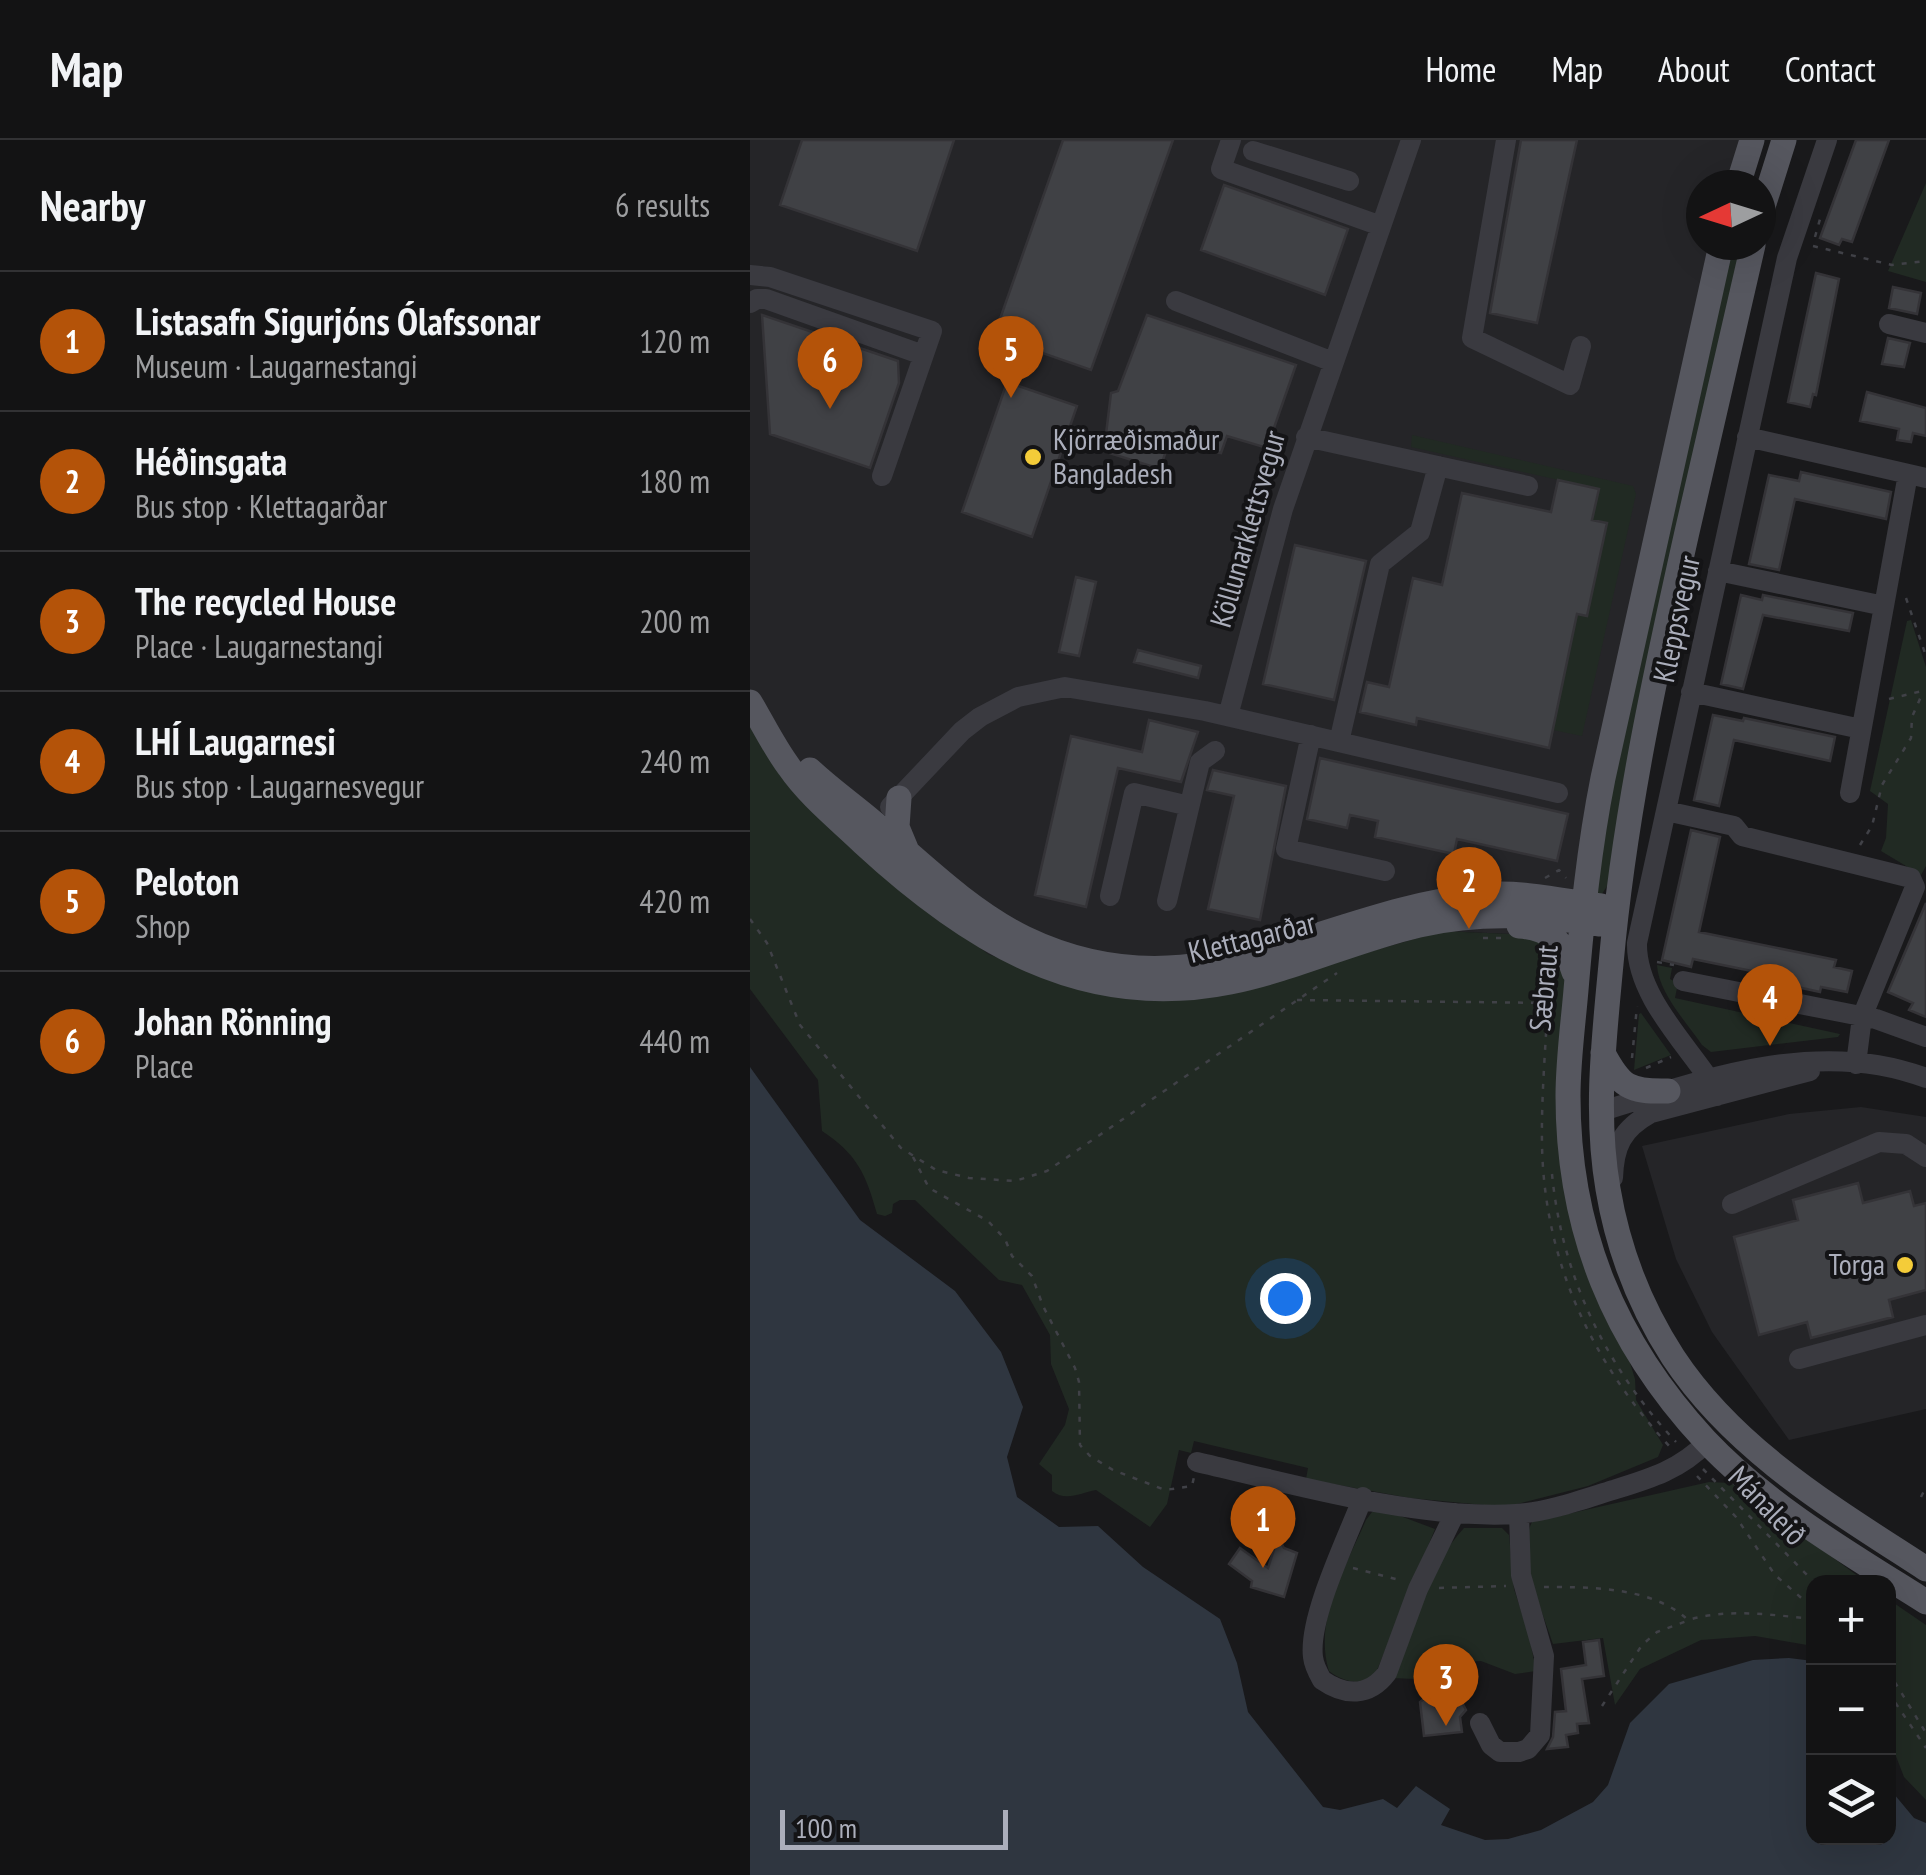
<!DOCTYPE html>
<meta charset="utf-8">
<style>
body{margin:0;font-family:"PT Sans Narrow",sans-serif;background:#1c1c1d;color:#f1f3f6}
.controls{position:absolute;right:30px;bottom:30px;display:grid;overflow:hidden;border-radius:20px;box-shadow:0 10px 40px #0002}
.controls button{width:90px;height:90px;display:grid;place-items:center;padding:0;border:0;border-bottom:2px solid #323234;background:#131314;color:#f1f3f6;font:50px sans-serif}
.compass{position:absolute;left:936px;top:30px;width:90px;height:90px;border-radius:50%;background:#131314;box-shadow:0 10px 40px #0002;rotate:266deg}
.scale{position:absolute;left:30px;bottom:25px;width:228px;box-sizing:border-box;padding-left:10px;border:5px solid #abaebb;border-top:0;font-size:28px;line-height:35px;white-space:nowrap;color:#abaebb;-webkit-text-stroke:8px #141416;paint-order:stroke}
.you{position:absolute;left:535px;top:1158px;width:35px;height:35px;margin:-25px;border:8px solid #fff;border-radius:50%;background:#1a73e8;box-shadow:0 0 0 15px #1a73e833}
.badge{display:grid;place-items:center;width:65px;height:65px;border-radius:50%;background:#b45309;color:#fff;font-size:32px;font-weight:700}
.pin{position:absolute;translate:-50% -82px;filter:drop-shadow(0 2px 5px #0008)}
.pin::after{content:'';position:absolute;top:52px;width:35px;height:30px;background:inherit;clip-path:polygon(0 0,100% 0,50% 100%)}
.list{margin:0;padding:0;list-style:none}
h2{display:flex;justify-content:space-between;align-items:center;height:130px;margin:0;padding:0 40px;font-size:42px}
h2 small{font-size:32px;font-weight:400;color:#9d9ea0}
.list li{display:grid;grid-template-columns:65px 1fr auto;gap:30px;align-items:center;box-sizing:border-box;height:140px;padding:0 40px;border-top:2px solid #323234}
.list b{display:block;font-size:38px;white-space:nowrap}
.list p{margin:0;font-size:32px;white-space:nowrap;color:#9d9ea0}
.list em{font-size:32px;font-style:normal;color:#9d9ea0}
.icon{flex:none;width:55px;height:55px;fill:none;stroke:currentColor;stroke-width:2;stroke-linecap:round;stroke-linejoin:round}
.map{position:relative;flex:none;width:1176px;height:1735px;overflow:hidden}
header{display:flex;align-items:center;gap:60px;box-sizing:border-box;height:140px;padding:0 50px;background:#131314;border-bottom:2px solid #323234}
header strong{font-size:48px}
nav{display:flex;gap:55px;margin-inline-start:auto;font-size:35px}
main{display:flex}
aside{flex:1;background:#131314}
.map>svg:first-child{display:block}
.built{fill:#252528}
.green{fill:#212a23}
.water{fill:#2f3640}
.building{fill:#404145;stroke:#343337;stroke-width:2.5}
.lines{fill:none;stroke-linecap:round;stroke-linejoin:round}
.path{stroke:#404147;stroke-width:2.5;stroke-dasharray:5 8;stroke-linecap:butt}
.minor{stroke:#3a3a40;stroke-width:20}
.major{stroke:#56575f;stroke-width:25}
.poi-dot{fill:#f4cc39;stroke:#141416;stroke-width:4}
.labels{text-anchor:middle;stroke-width:8;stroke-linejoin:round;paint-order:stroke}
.poi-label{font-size:30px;fill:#abaebb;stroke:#141416;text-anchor:start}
.street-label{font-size:30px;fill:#abaebb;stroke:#141416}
</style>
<header>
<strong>Map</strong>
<nav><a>Home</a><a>Map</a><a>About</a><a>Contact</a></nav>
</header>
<main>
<aside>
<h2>Nearby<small>6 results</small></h2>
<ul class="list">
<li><span class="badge">1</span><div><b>Listasafn Sigurjóns Ólafssonar</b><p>Museum · Laugarnestangi</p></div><em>120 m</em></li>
<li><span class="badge">2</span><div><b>Héðinsgata</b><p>Bus stop · Klettagarðar</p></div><em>180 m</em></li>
<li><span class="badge">3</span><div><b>The recycled House</b><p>Place · Laugarnestangi</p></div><em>200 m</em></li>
<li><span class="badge">4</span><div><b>LHÍ Laugarnesi</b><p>Bus stop · Laugarnesvegur</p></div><em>240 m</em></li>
<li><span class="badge">5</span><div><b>Peloton</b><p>Shop</p></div><em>420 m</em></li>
<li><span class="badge">6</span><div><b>Johan Rönning</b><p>Place</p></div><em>440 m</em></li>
</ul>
</aside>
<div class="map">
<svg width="1176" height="1735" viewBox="0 0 1176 1735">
<rect width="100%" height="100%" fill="#19191b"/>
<path class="built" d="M0,0H1010L996,45H951V105H979L839,803L781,795L693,791L334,851L238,814L115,720L0,585Z
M1111,967L1176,977V1269L1039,1300L962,1192L926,1119L892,1006L1039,974Z"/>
<path class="green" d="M1176,43V142L1138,131Z
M979,105H993L861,740L850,757L843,751L851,688Z
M662,295L883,346L886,354L832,596L803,590L827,474L837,476L857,384L827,376L828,369L844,372L849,349L661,307Z
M1161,480L1176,527V726L1171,735L1131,711L1136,698L1138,664L1120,651L1157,481Z
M0,585L115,720L238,814L334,851L608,815L693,791L782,795L799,802L816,829L811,1000L885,1239L886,1260L913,1305L908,1317L838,1346L755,1367L660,1358L556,1339L558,1328L444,1301L441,1313L429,1310L417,1364L400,1387L346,1350C330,1353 316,1362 302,1351V1335L289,1324L315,1285L319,1269L301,1224L300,1195L272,1145L249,1140L165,1060H150L143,1064L142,1073L135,1076L127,1074C116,1034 107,1014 72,991L68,940L0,849Z
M907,825L922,828L920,839L928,843L925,858L1090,894L1088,897L961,912L952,905C937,883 908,852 907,825Z
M891,873L921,915L884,930L889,874Z
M959,1342L982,1343L1116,1442H1064L1063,1506L1005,1496L951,1500L890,1529L865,1565L853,1498L803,1504C793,1473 766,1412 782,1382Z
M637,1371L685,1389L623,1540C606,1544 594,1542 579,1531C563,1480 596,1426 616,1380L622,1372Z
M714,1388H752L759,1395L764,1449L779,1495L786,1531L765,1534L731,1521L684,1524L665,1539L642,1538C660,1486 677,1429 714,1388Z
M1138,1459L1176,1485V1660L1154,1637L1139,1598Z"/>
<path class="water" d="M0,927L110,1080L205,1151L251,1212L273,1267L257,1317L267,1357L309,1387L348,1386L393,1427L470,1479L487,1523L498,1572L573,1667L590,1670L633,1659L647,1668L666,1646L700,1669L691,1685L735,1700L758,1699L791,1690L843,1662L858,1645L880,1583L919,1544L1003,1520L1039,1518L1063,1521L1064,1698H1138L1139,1648L1164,1678L1176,1683V1735H0Z"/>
<path class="building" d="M52,0H204L167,111L30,65Z
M313,0H423L341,230L244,196Z
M771,0H827L787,183L740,173Z
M1106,0H1139L1102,102L1092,99L1089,105L1070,98Z
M474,45L598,89L575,155L451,110Z
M1066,133L1089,139L1066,255L1063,254L1060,267L1038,262Z
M1143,147L1171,153L1167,174L1139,168Z
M12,175L148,221L149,243L120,328L20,294Z
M397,175L546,225L517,308L477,296L471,313L418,305L410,329L356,312L361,294H356L361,253L368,251Z
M1138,198L1160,203L1154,227L1132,224Z
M257,242L327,266L282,397L212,372Z
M1117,252L1176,268V296L1163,293L1161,302L1147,300L1149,289L1110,281Z
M1051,332L1141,352L1136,379L1045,359L1029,430L999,424L1019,335L1049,341Z
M808,340L849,349L842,380L857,383L837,476L827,474L799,608L667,578L666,585L610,572L617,542L639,547L663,438L692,445L712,353L801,372Z
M545,405L616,421L584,560L513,544Z
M326,437L346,442L329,516L309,512Z
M991,455L1012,460L1013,455L1103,473L1099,491L1013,475L993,549L971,544Z
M388,510L451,526L448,538L384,522Z
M963,575L993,581L994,578L1085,597L1080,621L984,600L969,666L944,660Z
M399,580L448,592L431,642L368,628L336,767L285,755L321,596L392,612Z
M570,618L818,674L807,721L707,699L704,714L625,697L628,681L600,675L597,688L557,679Z
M463,630L536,646L510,780L458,769L484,656L457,650Z
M941,690L970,697L949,792L1086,820L1084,827L1102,831L1097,852L1071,847L1070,852L1024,842L1026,836L943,819L941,827L912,820Z
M1176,763V877L1159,870L1163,863L1138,852Z
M1108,1043L1113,1063L1160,1051L1164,1066L1176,1063V1150L1139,1160L1143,1177L1061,1198L1057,1182L1009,1195L984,1097L1048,1080L1043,1060Z
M528,1397L534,1408L547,1413L534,1457L501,1447L502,1441L479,1424L490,1408L518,1428Z
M849,1500L854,1536L832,1539L839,1583L827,1584L828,1593L816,1595L818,1607L797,1609L803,1597L805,1572L816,1571L811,1529L836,1525L833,1502Z
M706,1551L716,1570L710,1577L712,1592L674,1596L670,1562L678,1556Z"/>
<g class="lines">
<path class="path" d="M1065,97L1070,79
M1063,106L1142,125L1176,121
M1156,458L1176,516
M1139,559L1176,550
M1110,705L1122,686L1132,645L1161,598L1162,577L1173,552
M795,738L809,730L816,738
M0,779L17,803L50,885L151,1008L186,1030L219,1038L265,1041L297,1031L587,833
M733,798H755
M907,822L924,825
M799,827C798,885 791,945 792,1004C794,1122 842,1223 921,1308
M547,860L804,863
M882,918L887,866
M896,928L921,917
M163,1017L179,1048L238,1081L255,1099L262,1116L282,1136L293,1166L325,1228L329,1242L330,1305L340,1316L363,1330L415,1350L442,1346L444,1337
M802,1034C812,1137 856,1227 926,1302
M953,1329L1064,1442
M947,1336L986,1377L1025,1435L1064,1469
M1171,1357L1176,1347
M603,1428L653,1441
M794,1447C841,1447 903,1447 938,1480C978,1468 1022,1475 1064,1479
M689,1448L756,1446
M1138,1531L1176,1593
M1138,1552L1176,1608
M852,1566L892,1505L907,1492L937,1481"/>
<path class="minor" d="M481,0L471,29L631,86
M756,0L722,198L820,245L831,206
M503,11L599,41
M0,135L20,137L182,191L132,336
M426,161L583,222
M0,163L7,159H16L173,215
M1139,184L1176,193
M556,297L778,346
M997,297L1176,338
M968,431L1134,466
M941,552L1111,589
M478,576L533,369L661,0
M561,595L536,709L635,731
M589,602L630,424L670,392L688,326
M1100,653L1158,334
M140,667L212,591L230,577L268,557L315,547L455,571L808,653
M916,671L984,686L992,696L1161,738L1165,747L1112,877L1106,924
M360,756L384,653L439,666
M417,761L450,622L465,611
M933,841L1126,879L1176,897
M967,956L959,939C931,898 886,853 887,803L1037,118L1077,0
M850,972C953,939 1069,897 1176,938
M863,1038C864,1006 872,989 901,973L1060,931
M982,1064L1129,1002L1156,1004L1176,1017
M1049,1219L1176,1185
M447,1322C542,1344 669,1380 766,1374C798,1372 831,1360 863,1350C899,1339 930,1330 957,1302
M613,1357C598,1397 558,1477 563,1517C564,1526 568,1533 572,1540C595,1556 619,1557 637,1533L668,1449L705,1373
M730,1583L741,1605L750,1612H769L778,1609L790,1595L794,1516L771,1435L769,1374"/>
<path class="major" d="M988,45L1002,0
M1011,73L1034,0
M971,105L853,638C839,708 832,779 826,850C823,885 818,921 818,956C818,1090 864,1202 955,1300C1017,1366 1100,1414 1176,1462
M1003,105C980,201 959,297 937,392C905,535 874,677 861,824C854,899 845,974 858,1049C868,1109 890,1166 923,1217C985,1311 1084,1369 1176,1429
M0,562C13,584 24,607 39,627C59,656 88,679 113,703C218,800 332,872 480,842C544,829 605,800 669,785C733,771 786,775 850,784
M60,630C80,649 103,665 124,683C172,724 218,770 274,798C444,880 566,773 731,755C772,751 810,761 851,766
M149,658L147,687L157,711
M769,786C800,788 815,803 824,832
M853,913C871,947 879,952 918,951"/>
</g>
<g class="poi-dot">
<circle cx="283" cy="317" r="10"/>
<circle cx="1155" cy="1125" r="10"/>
</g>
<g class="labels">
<g class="poi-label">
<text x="303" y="310">Kjörræðismaður<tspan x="303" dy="34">Bangladesh</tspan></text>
<text x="1135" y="1135" text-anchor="end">Torga</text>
</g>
<g class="street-label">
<text transform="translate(498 389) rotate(-74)" y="10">Köllunarklettsvegur</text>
<text transform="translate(927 479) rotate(-78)" y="10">Kleppsvegur</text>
<text transform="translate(502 798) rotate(-14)" y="10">Klettagarðar</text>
<text transform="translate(794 848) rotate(-85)" y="10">Sæbraut</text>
<text transform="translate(1017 1366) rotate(46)" y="10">Mánaleið</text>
</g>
</g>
</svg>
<div class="controls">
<button>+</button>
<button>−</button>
<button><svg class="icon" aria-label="layers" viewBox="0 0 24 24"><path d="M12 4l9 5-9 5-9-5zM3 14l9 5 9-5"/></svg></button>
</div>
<svg class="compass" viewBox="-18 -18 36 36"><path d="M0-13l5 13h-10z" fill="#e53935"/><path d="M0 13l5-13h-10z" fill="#9d9ea0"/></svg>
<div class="scale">100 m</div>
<div class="you"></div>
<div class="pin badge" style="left:513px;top:1428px">1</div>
<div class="pin badge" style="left:719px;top:789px">2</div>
<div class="pin badge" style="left:696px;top:1586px">3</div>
<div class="pin badge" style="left:1020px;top:906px">4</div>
<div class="pin badge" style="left:261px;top:258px">5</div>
<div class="pin badge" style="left:80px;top:269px">6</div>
</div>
</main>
